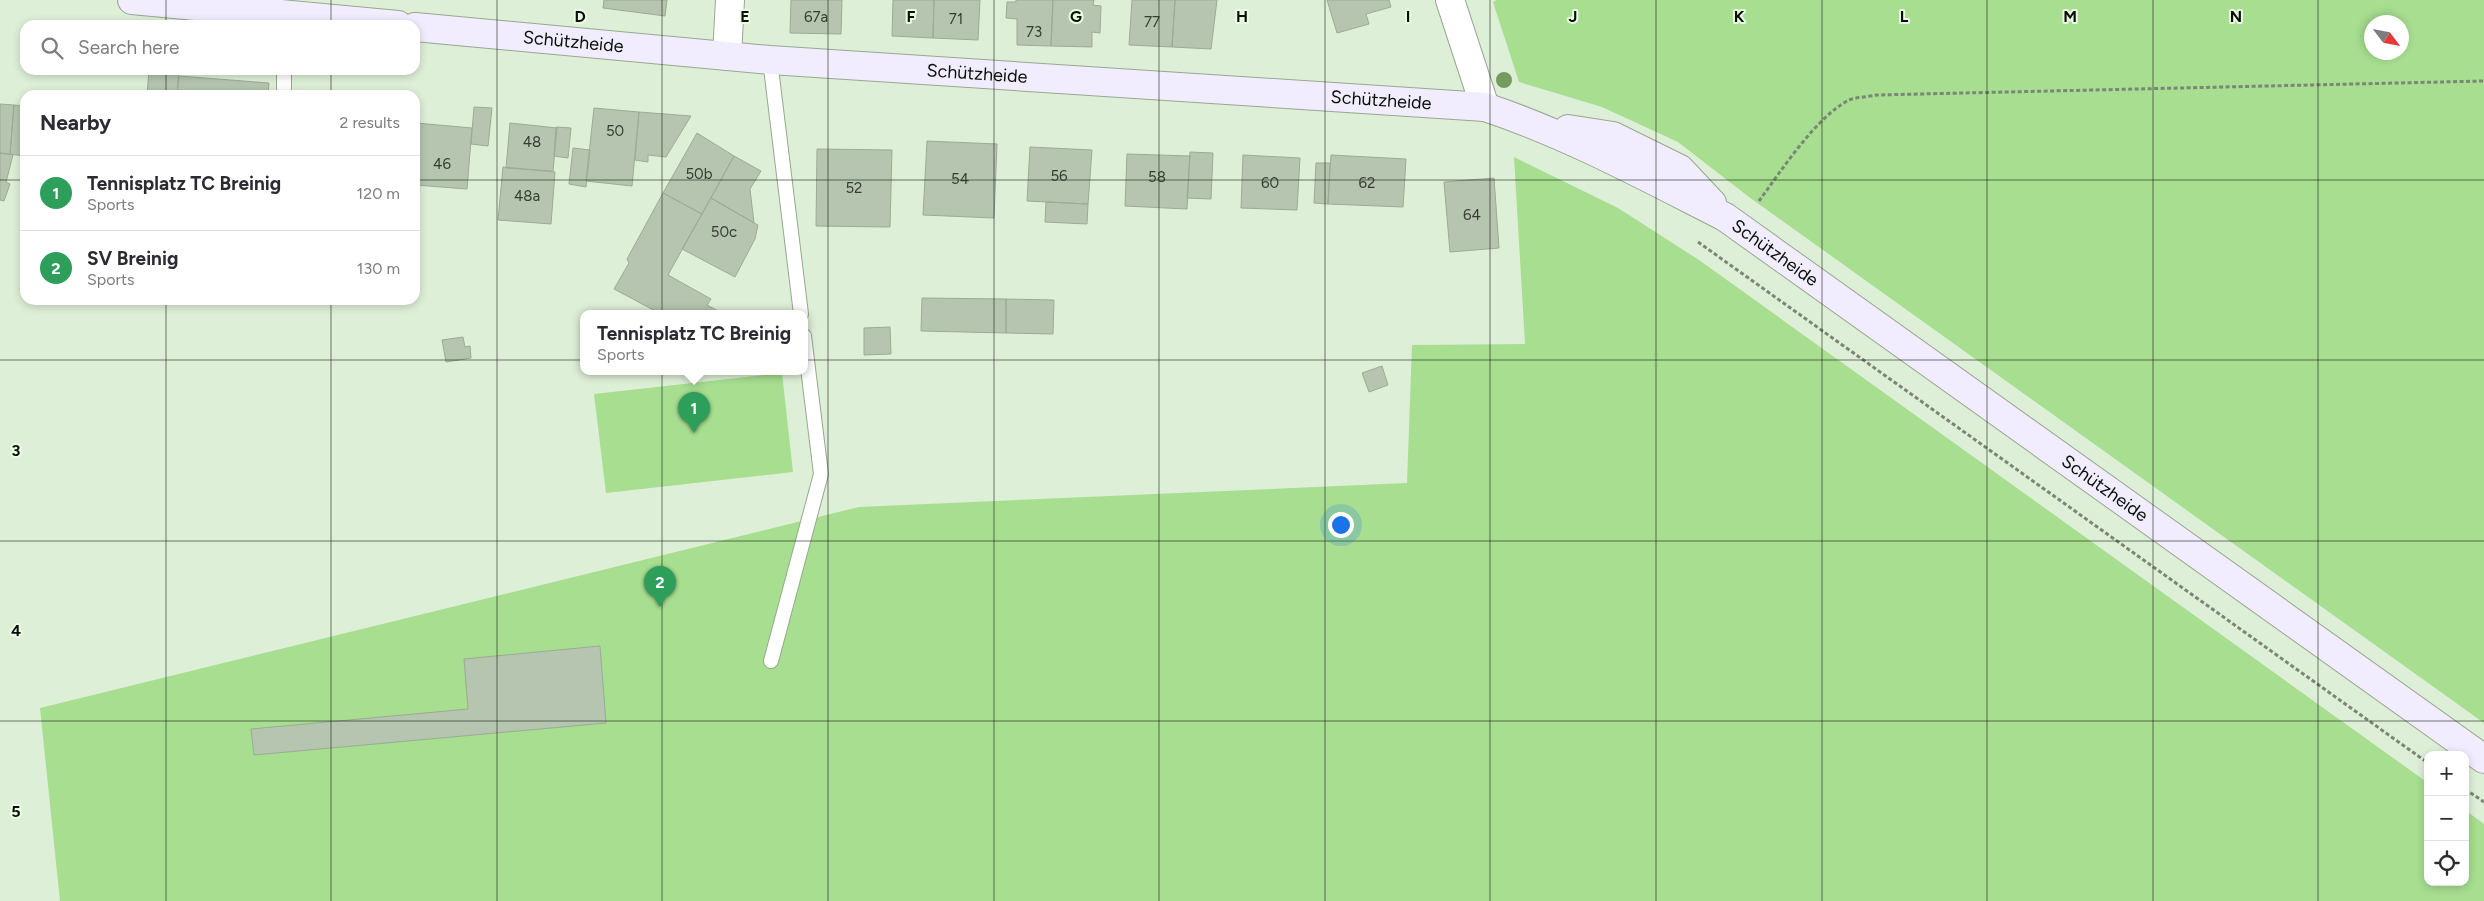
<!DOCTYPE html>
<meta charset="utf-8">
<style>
body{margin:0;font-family:Figtree,sans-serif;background:#f2f2f3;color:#2b2b33}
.controls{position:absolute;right:15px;bottom:15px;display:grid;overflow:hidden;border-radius:10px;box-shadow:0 2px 8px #0003}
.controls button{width:45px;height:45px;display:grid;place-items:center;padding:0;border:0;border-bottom:1px solid #e1e1e2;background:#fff;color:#2b2b33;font:25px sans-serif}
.compass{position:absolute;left:2364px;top:15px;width:45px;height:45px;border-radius:50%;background:#fff;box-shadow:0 2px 8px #0003;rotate:122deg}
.you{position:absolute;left:1340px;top:524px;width:18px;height:18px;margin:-12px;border:4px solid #fff;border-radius:50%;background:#1a73e8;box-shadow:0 0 0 8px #1a73e833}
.badge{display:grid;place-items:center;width:32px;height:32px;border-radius:50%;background:#7143bb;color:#fff;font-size:16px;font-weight:700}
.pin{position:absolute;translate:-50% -41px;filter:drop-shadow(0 1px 2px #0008)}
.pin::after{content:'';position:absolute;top:26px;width:18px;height:15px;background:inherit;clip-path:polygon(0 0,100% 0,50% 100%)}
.popup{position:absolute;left:580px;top:310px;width:228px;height:65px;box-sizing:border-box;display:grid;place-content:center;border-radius:10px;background:#fff;filter:drop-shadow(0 1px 4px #0005);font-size:16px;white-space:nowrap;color:#7c7c81}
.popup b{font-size:19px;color:#2b2b33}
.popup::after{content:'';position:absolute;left:50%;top:100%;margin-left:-10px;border:10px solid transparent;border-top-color:#fff}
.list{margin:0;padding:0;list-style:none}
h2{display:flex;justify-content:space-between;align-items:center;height:65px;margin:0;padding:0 20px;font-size:21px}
h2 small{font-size:16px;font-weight:400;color:#7c7c81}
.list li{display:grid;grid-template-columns:32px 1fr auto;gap:15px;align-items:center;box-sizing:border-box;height:75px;padding:0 20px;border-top:1px solid #e1e1e2}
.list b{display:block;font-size:19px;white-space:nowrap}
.list p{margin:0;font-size:16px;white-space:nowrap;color:#7c7c81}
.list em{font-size:16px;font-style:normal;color:#7c7c81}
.icon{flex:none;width:28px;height:28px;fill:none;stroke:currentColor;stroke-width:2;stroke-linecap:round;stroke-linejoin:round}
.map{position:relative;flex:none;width:2484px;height:901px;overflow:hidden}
.search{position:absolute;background:#fff;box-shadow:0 2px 8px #0003;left:20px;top:20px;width:400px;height:55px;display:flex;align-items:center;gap:12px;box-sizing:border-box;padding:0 18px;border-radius:15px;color:#7c7c81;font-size:19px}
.panel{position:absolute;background:#fff;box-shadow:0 2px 8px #0003;left:20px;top:90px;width:400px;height:215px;border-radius:15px}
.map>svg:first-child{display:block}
.green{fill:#a7de90;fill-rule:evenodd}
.building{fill:#b5c5af;stroke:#9bab95}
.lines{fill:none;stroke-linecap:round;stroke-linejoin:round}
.lane-casing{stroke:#98a791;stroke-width:16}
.street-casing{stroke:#98a791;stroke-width:30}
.secondary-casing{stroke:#98a791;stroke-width:30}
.path{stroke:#7b8676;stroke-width:3;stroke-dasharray:4 2.5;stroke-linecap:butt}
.lane{stroke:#fff;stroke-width:14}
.street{stroke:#fff;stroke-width:28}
.secondary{stroke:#f2edfe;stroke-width:28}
.tree{fill:#779a61}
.grid{fill:none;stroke:#0a0f08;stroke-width:1;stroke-opacity:0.55}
.labels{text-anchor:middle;stroke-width:4;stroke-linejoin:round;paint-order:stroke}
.number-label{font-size:15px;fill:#353c32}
.street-label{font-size:18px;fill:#0a0f08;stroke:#ebfce4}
.grid-label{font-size:16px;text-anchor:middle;font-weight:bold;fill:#0a0f08;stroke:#ebfce4;stroke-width:4;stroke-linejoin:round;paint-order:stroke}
</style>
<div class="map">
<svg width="2484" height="901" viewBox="0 0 2484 901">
<rect width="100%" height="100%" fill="#deefd7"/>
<path class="green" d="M1497,0H2484V723L1749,197L1678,142L1602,107L1519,82L1493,2ZM2402,22V52H2372V22Z
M1514,157L1618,208L1699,260L2428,783V882H2465V810L2484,824V901H60L40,708L859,507L1407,483L1412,345L1525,344Z
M782,373L793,472L606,493L594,394Z"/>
<path class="building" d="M604,0H667L665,16L603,8Z
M791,0H842L841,34L790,33Z
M893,0H934L933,38L892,36Z
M934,0H980L978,40L933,38Z
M1016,0H1053L1051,46L1017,45V19L1006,18L1007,2H1016Z
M1053,0H1094L1093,5L1101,6L1100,33L1092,32V47L1051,46Z
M1132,0H1175L1172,47L1129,45Z
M1175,0H1217L1211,49L1172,47Z
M1327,0H1389L1391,7L1366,14L1369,24L1337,33Z
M149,70H179L177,95H147Z
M179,76L269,83L268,95H177Z
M0,104L14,105L10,154L0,153Z
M14,105L25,106V156L10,154Z
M474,107L492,108L488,146L471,144Z
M594,108L639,112L632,186L586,181Z
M639,112L691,116L666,157L648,155V162L635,160Z
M416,123L472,128L467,189L415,185Z
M510,123L557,128L553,171L506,168Z
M556,127L571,128L568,158L554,156Z
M697,133L734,156L702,214L663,193Z
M927,141L997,144L994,218L923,215Z
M1030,147L1092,150L1088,204L1027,201Z
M573,148L590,150L586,187L569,184Z
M817,149L892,150L890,227L816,226Z
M1190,152L1213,153L1211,199L1187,198Z
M0,153L13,155L6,182L10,184L4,201L0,200Z
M1127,154L1190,156L1187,209L1125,206Z
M1243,155L1300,158L1297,210L1241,208Z
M1331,155L1406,159L1403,207L1328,204Z
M734,156L761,171L750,189L754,223L711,198Z
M1316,163H1330L1328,204L1314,203Z
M503,167L555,172L551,224L498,220Z
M1494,178L1499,248L1450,252L1444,182Z
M663,193L702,214L668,275L711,299L707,305L720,312L718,314H661L614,289L629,263L627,259Z
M711,198L758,225L755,239L735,277L682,249Z
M1046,202L1088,204L1087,224L1045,222Z
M922,298L1006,299V333L921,331Z
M1006,299L1054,300L1053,334L1006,333Z
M890,327L891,354L864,355V328Z
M463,337L465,347L470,346L471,358L446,362L442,340Z
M1382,366L1388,385L1369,392L1362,373Z
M600,646L606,723L254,755L251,729L468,709L464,659Z"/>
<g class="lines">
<defs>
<path id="lane" d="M770,60L801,314
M284,95V70
M771,661L821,474L804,336"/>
<path id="street" d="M1450,0L1485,107
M727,56L730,0"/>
<g id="secondary">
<path d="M132,0L398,25"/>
<path id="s1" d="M415,27L770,60L1485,107C1569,135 1646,177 1725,217L2484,759"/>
<path d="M1568,129L1613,136L1680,169L1712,203"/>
</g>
</defs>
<use href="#lane" class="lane-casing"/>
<use href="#street" class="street-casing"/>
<use href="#secondary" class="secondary-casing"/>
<path class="path" d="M1759,201C1781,171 1816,117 1849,100C1856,97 1868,97 1876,95L2484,81
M1698,242L2428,763
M2465,789L2484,802"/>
<use href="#lane" class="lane"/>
<use href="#street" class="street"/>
<use href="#secondary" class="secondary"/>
</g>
<circle class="tree" cx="1504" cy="80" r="8"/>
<path class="grid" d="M166,0V25M331,0V25M497,0V901M662,0V901M828,0V901M994,0V901M1159,0V901M1325,0V901M1490,0V901M1656,0V901M1822,0V901M1987,0V901M2153,0V901M2318,0V901M166,70V95M331,70V95M0,180H25M415,180H2484M166,300V901M331,300V901M0,360H2484M0,541H2484M0,721H2484"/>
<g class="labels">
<g class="number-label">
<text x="816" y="22">67a</text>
<text x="956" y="24">71</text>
<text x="1152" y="27">77</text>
<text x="1034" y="37">73</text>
<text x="615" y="136">50</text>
<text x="532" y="147">48</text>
<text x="442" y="169">46</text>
<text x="699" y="179">50b</text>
<text x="1059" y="181">56</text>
<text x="1157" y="182">58</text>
<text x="960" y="184">54</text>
<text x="1270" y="188">60</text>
<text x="1367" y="188">62</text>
<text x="854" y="193">52</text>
<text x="527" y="201">48a</text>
<text x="1472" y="220">64</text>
<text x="724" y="237">50c</text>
</g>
<g class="street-label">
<text dy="6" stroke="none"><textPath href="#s1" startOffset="159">Schützheide</textPath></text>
<text dy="6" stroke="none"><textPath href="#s1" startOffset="564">Schützheide</textPath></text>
<text dy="6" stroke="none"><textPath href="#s1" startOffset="969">Schützheide</textPath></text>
<text dy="6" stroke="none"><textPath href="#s1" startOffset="1399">Schützheide</textPath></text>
<text dy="6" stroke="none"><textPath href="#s1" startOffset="1804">Schützheide</textPath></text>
</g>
</g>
<g class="grid-label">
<text x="580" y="22">D</text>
<text x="745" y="22">E</text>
<text x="911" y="22">F</text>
<text x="1076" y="22">G</text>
<text x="1242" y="22">H</text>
<text x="1408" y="22">I</text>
<text x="1573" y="22">J</text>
<text x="1739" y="22">K</text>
<text x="1904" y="22">L</text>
<text x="2070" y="22">M</text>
<text x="2236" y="22">N</text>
<text x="16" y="456">3</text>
<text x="16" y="636">4</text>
<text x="16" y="817">5</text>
</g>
</svg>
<div class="controls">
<button>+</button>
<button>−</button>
<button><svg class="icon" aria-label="locate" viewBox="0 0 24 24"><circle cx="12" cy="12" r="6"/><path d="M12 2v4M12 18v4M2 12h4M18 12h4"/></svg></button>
</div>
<svg class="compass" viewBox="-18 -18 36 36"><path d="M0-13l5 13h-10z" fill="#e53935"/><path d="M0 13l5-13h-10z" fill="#7c7c81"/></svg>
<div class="you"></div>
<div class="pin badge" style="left:694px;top:433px;background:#2e9e5b">1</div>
<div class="popup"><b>Tennisplatz TC Breinig</b>Sports</div>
<div class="pin badge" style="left:660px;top:607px;background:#2e9e5b">2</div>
<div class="search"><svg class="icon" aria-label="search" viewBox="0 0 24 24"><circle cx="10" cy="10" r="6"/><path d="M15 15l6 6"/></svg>Search here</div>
<section class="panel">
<h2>Nearby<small>2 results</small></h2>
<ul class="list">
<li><span class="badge" style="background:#2e9e5b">1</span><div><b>Tennisplatz TC Breinig</b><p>Sports</p></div><em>120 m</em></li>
<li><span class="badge" style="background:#2e9e5b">2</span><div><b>SV Breinig</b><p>Sports</p></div><em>130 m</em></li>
</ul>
</section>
</div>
